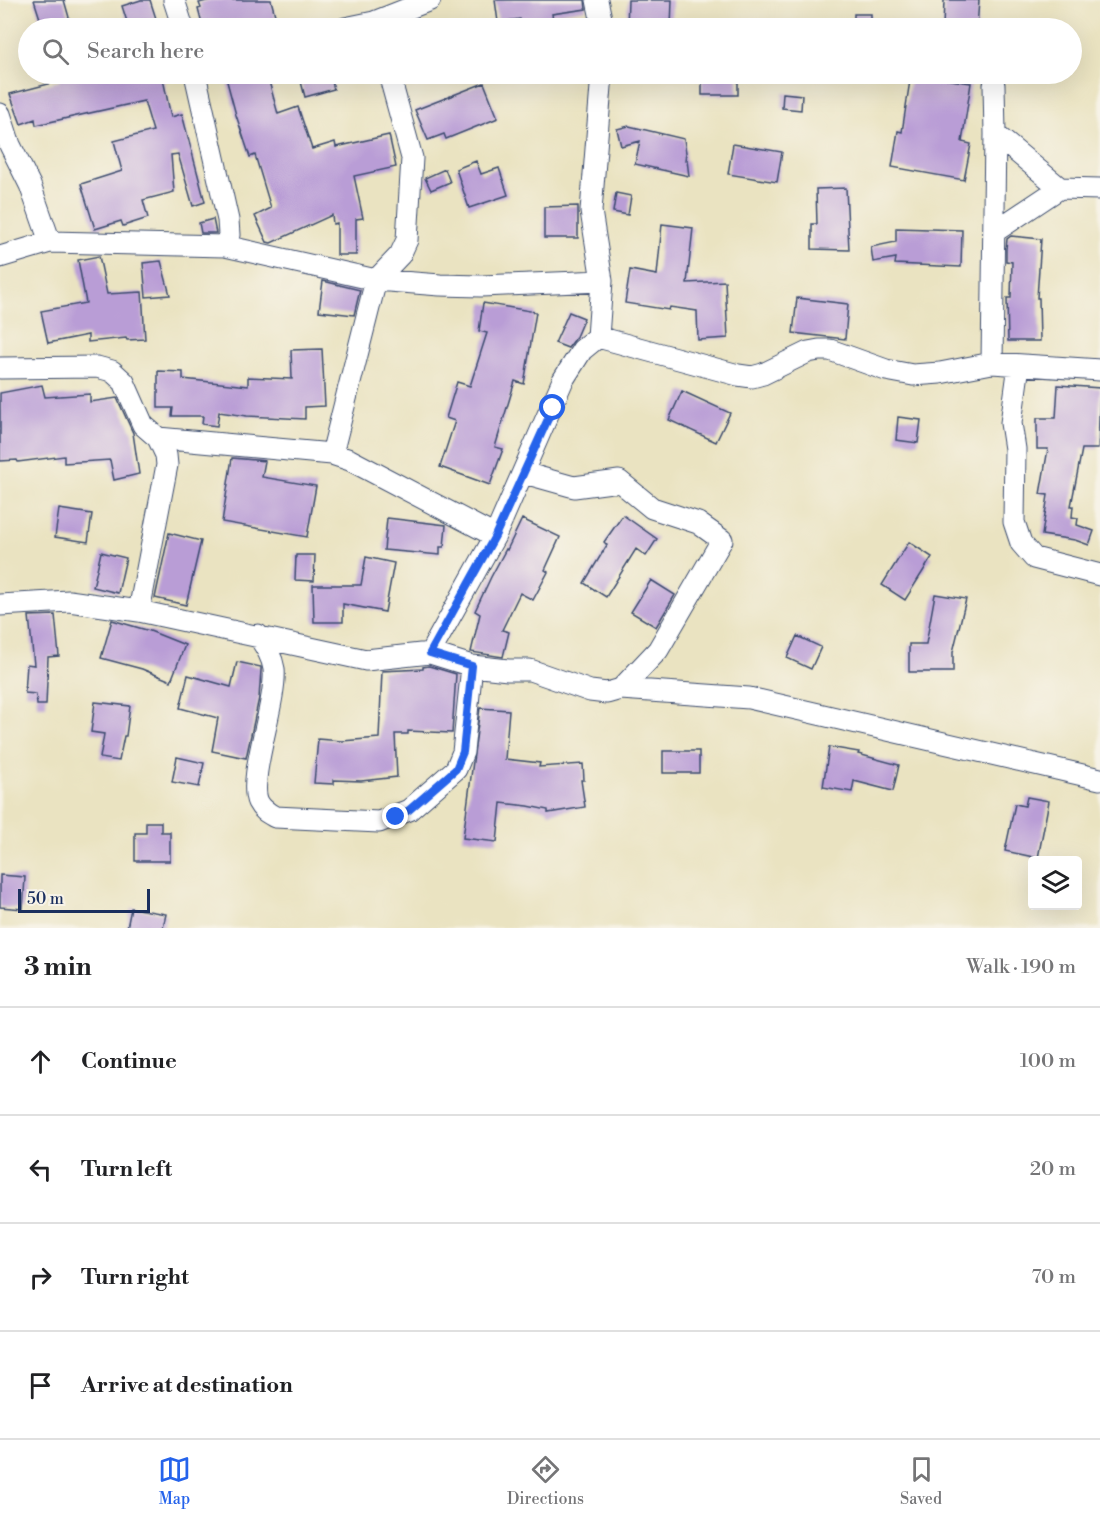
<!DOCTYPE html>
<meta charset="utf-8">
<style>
body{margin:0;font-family:"Libre Bodoni",serif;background:#f2f2f2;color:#202124}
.controls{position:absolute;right:18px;bottom:18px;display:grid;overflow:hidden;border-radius:6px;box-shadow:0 6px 24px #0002}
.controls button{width:54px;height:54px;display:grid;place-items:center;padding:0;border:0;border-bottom:2px solid #e0e0e0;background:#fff;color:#202124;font:30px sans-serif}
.scale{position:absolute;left:18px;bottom:15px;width:132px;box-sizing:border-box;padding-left:6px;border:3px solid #1b2f5e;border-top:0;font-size:16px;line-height:21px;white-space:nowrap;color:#1b2f5e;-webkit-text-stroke:4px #f7f3e8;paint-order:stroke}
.stop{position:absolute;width:18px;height:18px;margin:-14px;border:4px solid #2563eb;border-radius:50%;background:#fff}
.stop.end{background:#2563eb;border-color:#fff;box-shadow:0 2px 6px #0008}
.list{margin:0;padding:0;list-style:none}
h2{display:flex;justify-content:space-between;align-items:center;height:78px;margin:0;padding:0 24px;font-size:26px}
h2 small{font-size:20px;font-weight:400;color:#757577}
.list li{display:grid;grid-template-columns:39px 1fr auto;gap:18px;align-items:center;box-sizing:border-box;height:108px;padding:0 24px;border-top:2px solid #e0e0e0}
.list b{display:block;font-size:22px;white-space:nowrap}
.list em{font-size:20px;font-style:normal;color:#757577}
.icon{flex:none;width:33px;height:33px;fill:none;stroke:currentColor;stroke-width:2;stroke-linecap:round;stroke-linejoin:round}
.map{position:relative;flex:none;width:1100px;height:928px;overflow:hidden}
.search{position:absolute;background:#fff;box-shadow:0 6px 24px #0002;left:18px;right:18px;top:18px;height:66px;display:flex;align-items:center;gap:15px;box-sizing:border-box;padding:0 21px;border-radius:33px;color:#757577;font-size:22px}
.sheet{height:510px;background:#fff}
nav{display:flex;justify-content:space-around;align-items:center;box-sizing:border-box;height:84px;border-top:2px solid #e0e0e0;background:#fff;font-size:16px;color:#757577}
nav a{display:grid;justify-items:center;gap:3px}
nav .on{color:#2563eb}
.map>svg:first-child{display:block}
.building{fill:#b99dd6}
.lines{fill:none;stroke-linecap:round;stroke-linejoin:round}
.minor-casing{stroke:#3a4a6d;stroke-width:23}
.minor{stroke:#fff;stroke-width:21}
.route{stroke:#2563eb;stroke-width:8}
</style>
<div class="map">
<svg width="1100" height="928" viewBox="0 0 1100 928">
<rect width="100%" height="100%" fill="#f7f3e8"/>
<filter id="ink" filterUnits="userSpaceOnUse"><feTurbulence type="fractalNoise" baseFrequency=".0167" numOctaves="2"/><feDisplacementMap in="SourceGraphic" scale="12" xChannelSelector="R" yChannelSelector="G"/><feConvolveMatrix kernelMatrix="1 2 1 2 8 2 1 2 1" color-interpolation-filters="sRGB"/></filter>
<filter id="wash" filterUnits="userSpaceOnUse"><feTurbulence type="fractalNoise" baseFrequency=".008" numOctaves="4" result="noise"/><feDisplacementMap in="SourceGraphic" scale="24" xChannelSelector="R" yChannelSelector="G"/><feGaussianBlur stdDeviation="1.35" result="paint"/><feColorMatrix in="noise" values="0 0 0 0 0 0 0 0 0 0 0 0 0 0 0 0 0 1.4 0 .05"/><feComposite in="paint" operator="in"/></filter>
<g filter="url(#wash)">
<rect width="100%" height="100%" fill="#eae3c1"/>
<g id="blocks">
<path class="building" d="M34,0H64L72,28H43Z
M141,0H150L159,28H129L122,6Z
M210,0H271L276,19L237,28H203L198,9L201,8L199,3Z
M495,0H585L586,9L552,14L553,21L521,25L520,19L498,22Z
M628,0H672L671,28H627Z
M944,0H979L977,28H943Z
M854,14H871V28H854Z
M58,74H162L171,117L182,114L205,202L193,206L178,154L171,155L174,192L143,200L148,218L123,226L121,221L95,229L81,184L122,171L114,141L153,131L144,101L36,125L35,119L21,124L10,94L60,81Z
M225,74H267L278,114L298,107L312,149L335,142L336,147L389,135L396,167L354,176L363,218L356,219V255H337V223L333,224L332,215L271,243L267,242L255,216L271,208L255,155L250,157L236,115Z
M299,74H330L334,89L305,97Z
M702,74H738V95H702Z
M911,74L971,83L962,142L971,144L964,180L892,167L898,131L902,132Z
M484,83L498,118L446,139L444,134L428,140L415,110Z
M783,93L802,95L801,110L782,108Z
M629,126L684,139L686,153L685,160H687L689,176L635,164L640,141L621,146L617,129Z
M733,144L782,152L777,182L728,174Z
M476,161L481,174L499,168L508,195L469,208L456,169Z
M445,169L450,182L431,190L425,178Z
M846,188L849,250L812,249V224H817L816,189Z
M616,193L631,196L628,215L613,212Z
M578,206V238H544V207Z
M213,219L216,233H201L199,223Z
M662,224L693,228L687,283L725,281L728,338L698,340L697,311L670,307L669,310L625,303L630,270L657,275Z
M896,228L962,230L961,267L895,264L896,258L873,262L871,247L896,242Z
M1011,236L1041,239L1037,298H1039L1040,341H1008L1007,298H1011L1012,262L1006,261V249L1007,239Z
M99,256L107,294L142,292L145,339L127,340L126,338L88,342V335L48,343L41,311L86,303L78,260Z
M161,261L170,295L146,297L143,263Z
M323,281L360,290L354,315L319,311Z
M797,298L848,304L845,339L793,333Z
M483,303L536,312L524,384L515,381L495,447L503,449L490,485L440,467L455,421L446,418L457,382L470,386L487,333L479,331Z
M569,312L584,318L575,339L568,348L555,343Z
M322,349L325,406L305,407V419L247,416L219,412L217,426L202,424L203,416H172L173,408H158V371L183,372V379L248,386V377L292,379L291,350Z
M42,385L45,397L90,394V402L117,398L133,433L139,474L114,480L110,460L64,463V456L18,462L17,460L0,461V393Z
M1058,385L1100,388L1098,449H1082L1071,506H1073L1072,517L1078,518L1077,525L1094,531L1089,545L1075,540L1042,535L1048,495L1040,494L1048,449H1037V418H1056Z
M682,391L730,413L716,442L669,420Z
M898,417L921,420L918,443L896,440Z
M232,458L265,461L262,477L316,486L307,537L222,522Z
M59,509L92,514L88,542L55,537Z
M623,515L657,539L646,556L636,549L606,597L584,583L607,545L604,542Z
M387,518L446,525L444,547H440V555L384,550Z
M522,519L560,537L545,570L548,572L533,600L520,593L502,630L509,632L503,657L471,652L480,614L475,611L491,577L506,549L507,550Z
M169,533L201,541L186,605L155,598Z
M909,542L932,557L905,600L882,585Z
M101,552L126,558L118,593L93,587Z
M296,555H315L314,581L295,580Z
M366,557L394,563L385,612L343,604V622H314L313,585H361Z
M651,580L675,595L656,627L631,612Z
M935,594L966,599L953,652V672H909V644H926Z
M55,615L59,656L48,657L46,705H37L36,694L25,693L27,664L34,665L29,616Z
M112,620L150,631L185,645L171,681L142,669L101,658Z
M797,636L821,647L811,669L787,658Z
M237,662L261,667V670L259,698L246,758L212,751L218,718L180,708L188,675L231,687Z
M429,666L456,674L452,733L408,731V734H395L397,777L361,781L334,780V784L314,783L318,739L342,741L379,738L382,671L423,669V667Z
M95,702L130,706L126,736H124L119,761L100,758L104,734L91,732Z
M480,708L509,710L505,759L540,763L539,767L583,764L584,780H581L585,807L548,813V810L528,806L501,803L497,842L463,838Z
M829,747L859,752L858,754L899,765L893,791L854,781L852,792L823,787Z
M663,751H699V773H663Z
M177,757L204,763L199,787L172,782Z
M1027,797L1049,801L1038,858L1005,851L1015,804L1025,806Z
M146,822H161V832H170V861H135V833H146Z
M0,875L25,877L23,909L0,907Z
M131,908L166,914L163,928H127Z"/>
</g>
</g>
<g filter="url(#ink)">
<use href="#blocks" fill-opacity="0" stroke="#3a4a6d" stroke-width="1.5"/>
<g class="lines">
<defs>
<path id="minor" d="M174,0L183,28
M597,0L603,28
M345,28L374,22L430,0
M195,74L228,220L229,235L225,246
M0,114L10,145L30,185L50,242
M995,134L1060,188
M994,232L1060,188L1100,189
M0,257L50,242L225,246L376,280L440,285L481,286L602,281
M598,337L738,375L752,377L763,374L808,352L819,350H830L886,370L913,375L940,373L992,363L1100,370
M992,363L995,134L994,85
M1019,365L1011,423L1015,449L1014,522L1021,543L1034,558L1100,575
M0,368L97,367L112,371L124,382L143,425L158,438L166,455L167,465L139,611
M158,438L332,454L350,460L495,536
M332,454L376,280L400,255L407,240L412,158L389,74
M0,605L69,601L139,611L366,660L430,653L472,666L508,670H530L590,691L607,693L621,689L658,650L722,540L698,523L652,508L619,481L574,487L524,473
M258,635C265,646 272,656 274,669C277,702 247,779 258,802C262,810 268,813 275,817L379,822L409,810L456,769L463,752L472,666
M430,653L495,536L563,380L582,350L598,337L602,281L591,211L602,74
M621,689L749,698L1100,779"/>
</defs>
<use href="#minor" class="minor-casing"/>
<use href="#minor" class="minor"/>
</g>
</g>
<g class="lines" filter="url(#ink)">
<path class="route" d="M396,817L409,810L456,769L463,752L472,666L430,653L495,536L553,408"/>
</g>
</svg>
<div class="controls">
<button><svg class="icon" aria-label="layers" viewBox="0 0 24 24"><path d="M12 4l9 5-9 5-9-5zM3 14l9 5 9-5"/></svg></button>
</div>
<div class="scale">50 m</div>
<div class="stop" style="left:553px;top:408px"></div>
<div class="stop end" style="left:396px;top:817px"></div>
<div class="search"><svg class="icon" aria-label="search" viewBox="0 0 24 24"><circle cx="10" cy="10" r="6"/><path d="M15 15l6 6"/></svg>Search here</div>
</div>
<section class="sheet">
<h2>3 min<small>Walk · 190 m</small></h2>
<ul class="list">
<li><svg class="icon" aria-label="ahead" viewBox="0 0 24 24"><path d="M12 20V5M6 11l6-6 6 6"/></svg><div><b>Continue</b></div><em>100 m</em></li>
<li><svg class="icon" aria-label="left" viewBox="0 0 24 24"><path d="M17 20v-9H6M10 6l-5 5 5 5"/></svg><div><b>Turn left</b></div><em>20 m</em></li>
<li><svg class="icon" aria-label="right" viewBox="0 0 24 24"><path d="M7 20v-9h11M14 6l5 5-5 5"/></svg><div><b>Turn right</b></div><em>70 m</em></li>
<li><svg class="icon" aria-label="arrive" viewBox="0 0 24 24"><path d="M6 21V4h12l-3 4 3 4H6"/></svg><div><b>Arrive at destination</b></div></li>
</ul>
</section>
<nav>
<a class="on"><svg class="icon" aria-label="map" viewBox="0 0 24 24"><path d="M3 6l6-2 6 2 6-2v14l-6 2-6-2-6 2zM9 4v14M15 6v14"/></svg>Map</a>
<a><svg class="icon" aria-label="directions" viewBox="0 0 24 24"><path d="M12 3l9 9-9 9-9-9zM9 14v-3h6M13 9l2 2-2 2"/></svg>Directions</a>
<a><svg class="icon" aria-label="saved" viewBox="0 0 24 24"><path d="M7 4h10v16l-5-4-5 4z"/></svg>Saved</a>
</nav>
